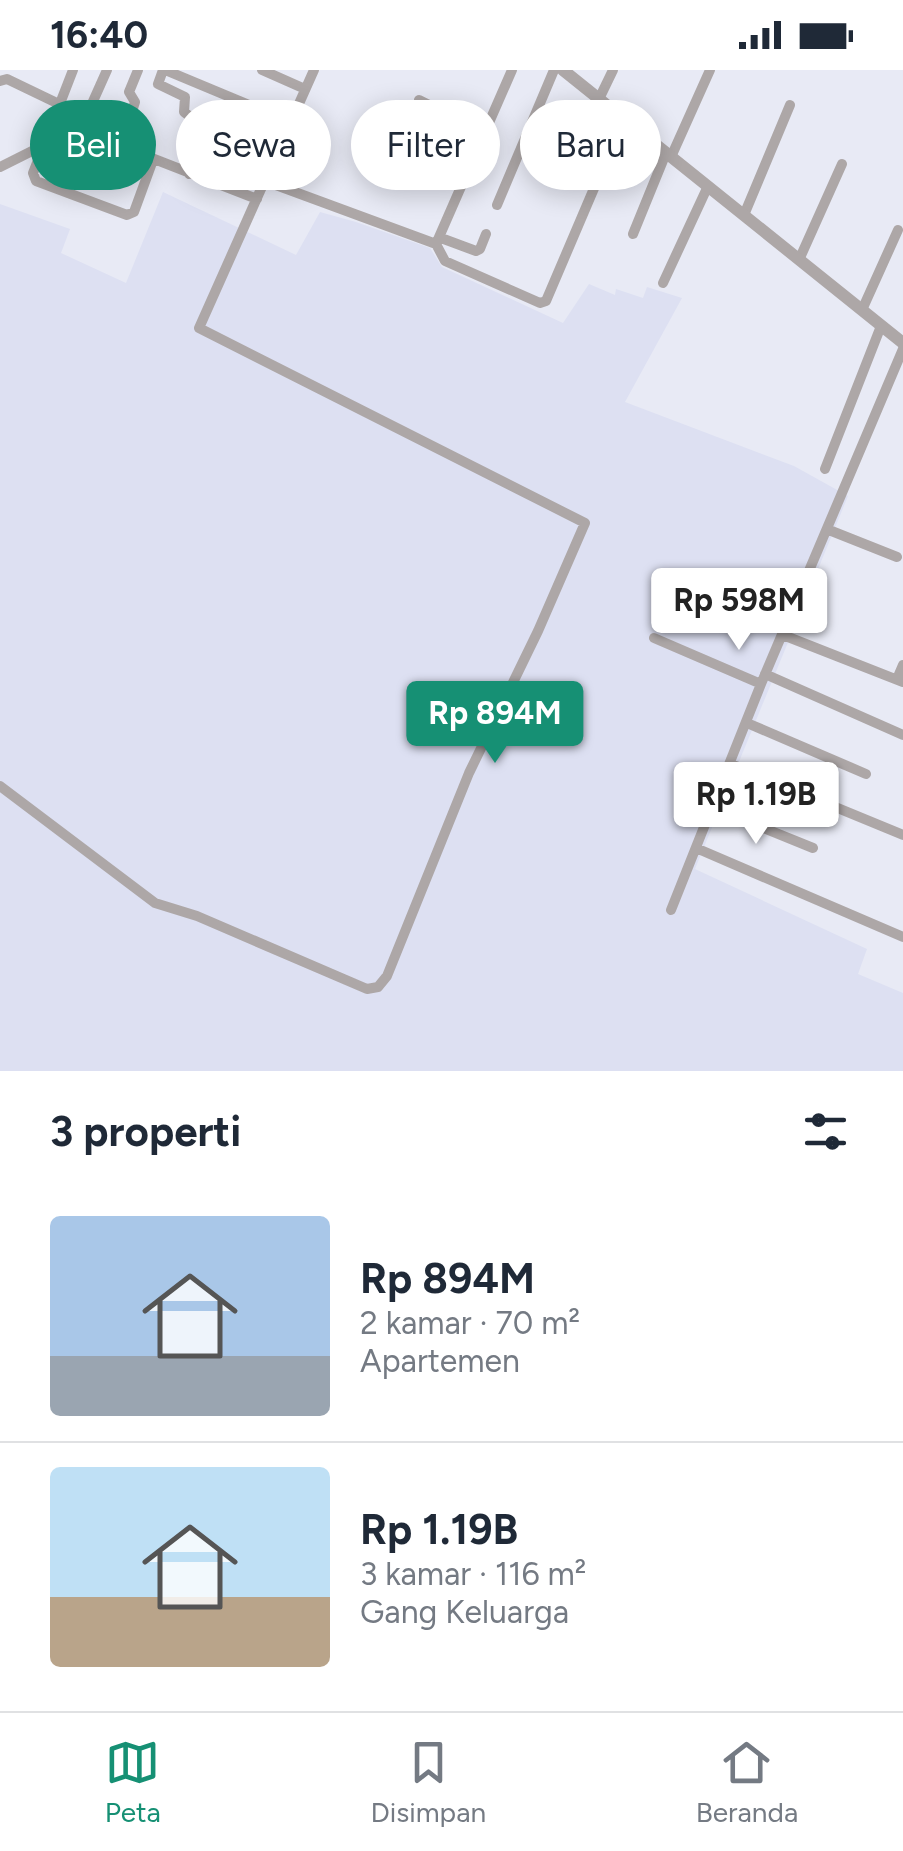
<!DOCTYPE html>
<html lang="id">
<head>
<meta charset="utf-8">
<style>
  :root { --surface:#fff; --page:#f2f2f3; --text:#1f2937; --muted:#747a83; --line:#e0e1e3; --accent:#169074 }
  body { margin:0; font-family:Figtree,sans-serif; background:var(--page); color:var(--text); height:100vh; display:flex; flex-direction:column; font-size:38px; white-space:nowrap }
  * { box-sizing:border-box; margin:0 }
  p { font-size:32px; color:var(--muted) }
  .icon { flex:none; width:55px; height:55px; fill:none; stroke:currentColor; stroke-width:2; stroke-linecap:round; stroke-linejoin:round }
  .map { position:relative; height:1001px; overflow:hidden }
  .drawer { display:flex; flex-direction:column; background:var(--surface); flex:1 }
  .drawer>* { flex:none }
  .guide { position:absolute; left:30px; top:30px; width:845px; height:90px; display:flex; gap:20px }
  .price { position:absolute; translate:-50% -85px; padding:0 22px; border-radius:10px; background:#fff; color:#222; font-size:32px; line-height:65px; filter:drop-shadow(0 2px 5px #0008) }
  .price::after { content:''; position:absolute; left:50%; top:60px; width:30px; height:22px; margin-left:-15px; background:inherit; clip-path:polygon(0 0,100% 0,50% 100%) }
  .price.current { background:var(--accent); color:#fff }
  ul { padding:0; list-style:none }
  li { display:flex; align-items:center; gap:30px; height:250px; padding:0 50px }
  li+li { border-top:2px solid var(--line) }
  li span { display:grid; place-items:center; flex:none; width:280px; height:200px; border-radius:10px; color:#555 }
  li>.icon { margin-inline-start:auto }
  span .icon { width:120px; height:120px; fill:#fffc; stroke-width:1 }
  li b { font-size:42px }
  h2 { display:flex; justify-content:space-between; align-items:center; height:120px; padding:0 50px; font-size:42px }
  .chip { padding:0 35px; border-radius:45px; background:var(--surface); box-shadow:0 5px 25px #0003; font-size:35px; line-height:90px }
  .chip.current { background:var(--accent); color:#fff }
  .status { display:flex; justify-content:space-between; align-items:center; height:70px; padding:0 50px; background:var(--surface); direction:ltr }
  .status svg { height:28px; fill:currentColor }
  .menu { display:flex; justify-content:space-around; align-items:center; height:140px; border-top:2px solid var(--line); background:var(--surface); font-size:28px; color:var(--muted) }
  .menu a { display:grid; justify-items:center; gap:5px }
  .menu .current { color:var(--accent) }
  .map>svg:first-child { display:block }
</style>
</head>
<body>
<div class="status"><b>16:40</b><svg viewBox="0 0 49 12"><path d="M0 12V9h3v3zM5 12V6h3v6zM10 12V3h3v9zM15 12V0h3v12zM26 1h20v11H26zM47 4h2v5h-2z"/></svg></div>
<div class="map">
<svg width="903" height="1001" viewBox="0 0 903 1001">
  <rect width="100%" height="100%" fill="#e8eaf5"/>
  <path fill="#dde0f2" d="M163 122 296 185 320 142 356 152 430 178 442 197 563 253 589 214 615 225 616 219 643 228 647 217 682 228 625 332 794 396 848 426 695 799 867 879 858 904 903 923V1001H0V134L70 159 61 183 126 213Z"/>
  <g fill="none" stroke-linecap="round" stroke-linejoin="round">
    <path stroke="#ada7a7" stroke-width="10" d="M73 0 33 103 36 111 127 145 134 142 153 90
      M163 0 158 14 185 27 184 42 196 51
      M165 0 290 52
      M262 0 305 19
      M0 11 7 9 86 47 99 66 108 71 257 129
      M599 29 613 0
      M419 30 486 63
      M86 47 107 0
      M128 54 135 32 129 22 138 0
      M197 82 212 53 222 49 281 73
      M671 87 710 0
      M0 97 42 76
      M189 104 197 82 265 111 436 174
      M497 135 554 0
      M744 145 790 35
      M633 164 666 83
      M441 168 476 181 480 179 486 164
      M436 174 445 191 540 233 546 231 624 48
      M436 174 512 0
      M799 190 842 94
      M663 213 708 116
      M862 240 898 160
      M825 399 881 256
      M829 460 897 487
      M783 565 903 612
      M654 568 761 614
      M765 604 903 665
      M897 609 903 595
      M747 653 866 704
      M731 694 903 765
      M0 716 155 833 197 846 367 919 378 917 387 906 469 703 538 561 585 453 199 258 314 0
      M714 738 813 778
      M696 778 903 867
      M671 840 761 614 903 279"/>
    <path stroke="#ada7a7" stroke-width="12" d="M563 0 903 273"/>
  </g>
</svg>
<b class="price" style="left:739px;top:583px">Rp 598M</b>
<b class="price current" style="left:495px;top:696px">Rp 894M</b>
<b class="price" style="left:756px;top:777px">Rp 1.19B</b>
<div class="guide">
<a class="chip current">Beli</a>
<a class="chip">Sewa</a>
<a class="chip">Filter</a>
<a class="chip">Baru</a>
</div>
</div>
<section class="drawer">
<h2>3 properti<svg class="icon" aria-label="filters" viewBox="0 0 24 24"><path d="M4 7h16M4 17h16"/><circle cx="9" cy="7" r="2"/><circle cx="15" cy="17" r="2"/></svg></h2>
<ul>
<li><span style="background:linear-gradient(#a9c7e8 70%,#9aa5b1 0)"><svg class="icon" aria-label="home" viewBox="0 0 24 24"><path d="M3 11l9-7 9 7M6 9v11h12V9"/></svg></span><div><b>Rp 894M</b><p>2 kamar · 70 m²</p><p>Apartemen</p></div></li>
<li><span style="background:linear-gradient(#bfe0f5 65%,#b9a48a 0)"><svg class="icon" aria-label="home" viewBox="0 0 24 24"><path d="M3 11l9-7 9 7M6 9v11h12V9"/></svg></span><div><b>Rp 1.19B</b><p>3 kamar · 116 m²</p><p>Gang Keluarga</p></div></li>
</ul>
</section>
<nav class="menu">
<a class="current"><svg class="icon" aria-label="map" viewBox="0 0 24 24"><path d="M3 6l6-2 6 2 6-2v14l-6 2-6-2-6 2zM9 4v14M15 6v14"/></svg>Peta</a>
<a><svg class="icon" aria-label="saved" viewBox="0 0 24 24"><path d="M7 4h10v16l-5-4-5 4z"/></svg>Disimpan</a>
<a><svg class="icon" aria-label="home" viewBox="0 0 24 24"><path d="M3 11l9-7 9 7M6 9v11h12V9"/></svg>Beranda</a>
</nav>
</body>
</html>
